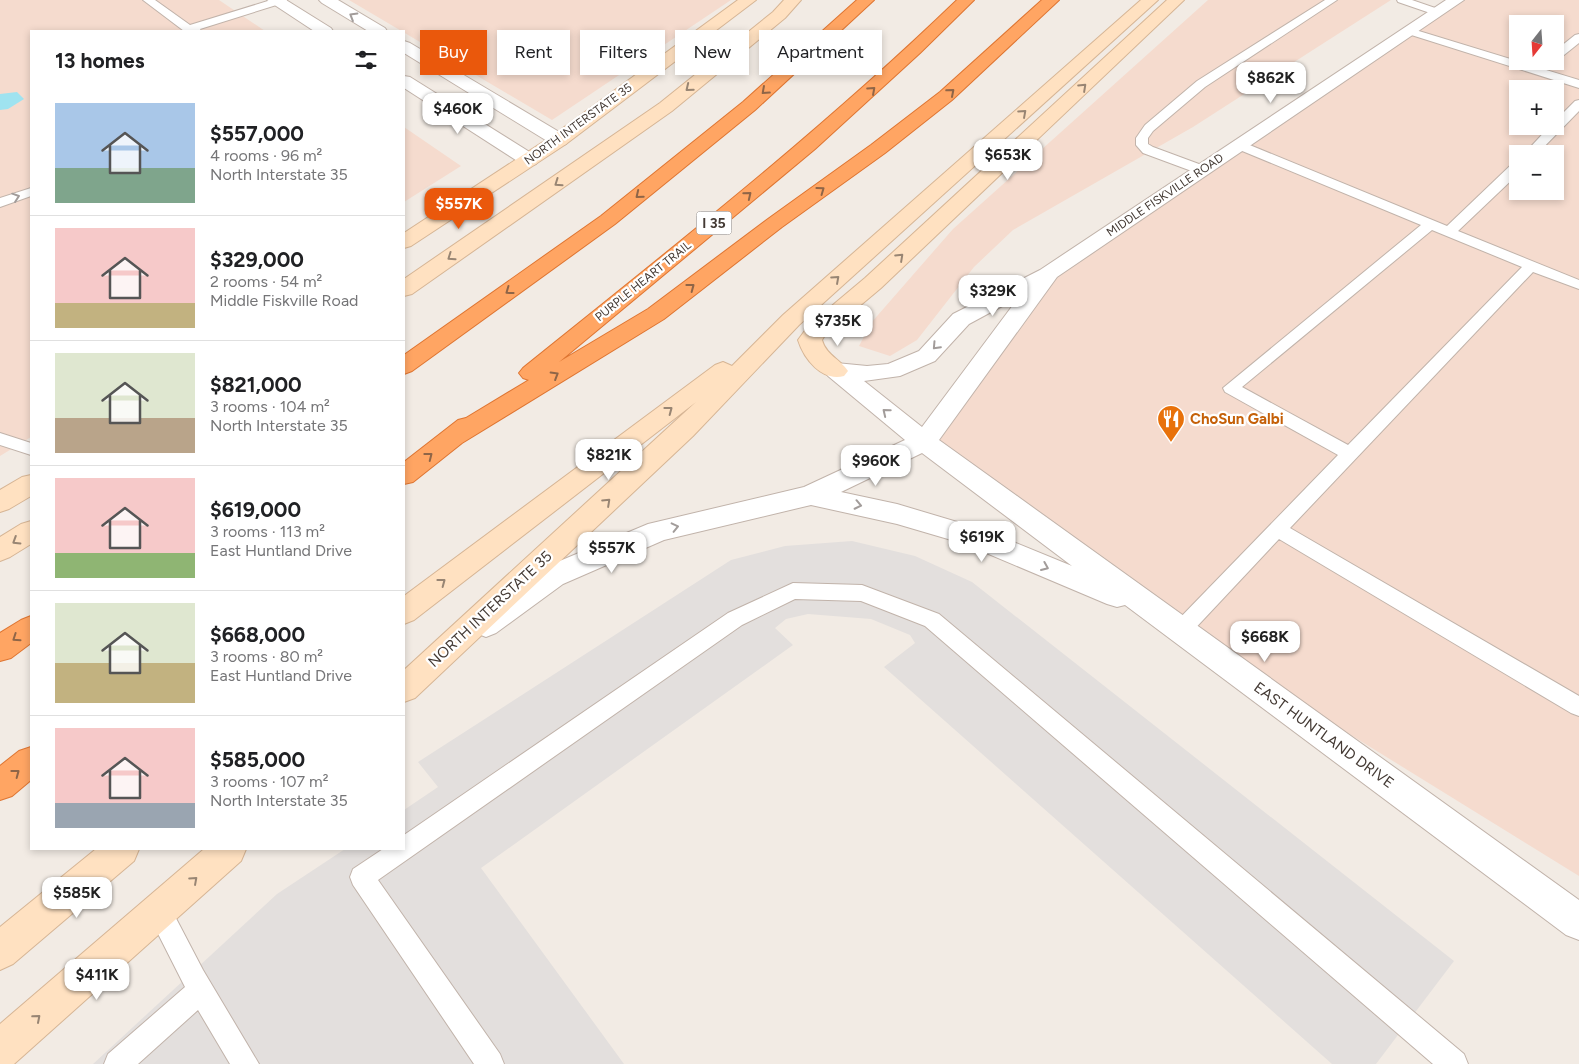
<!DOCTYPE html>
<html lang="en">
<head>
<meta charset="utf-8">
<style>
  :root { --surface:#fff; --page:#f2f2f2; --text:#202124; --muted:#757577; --line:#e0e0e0; --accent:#ea580c }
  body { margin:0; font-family:Figtree,sans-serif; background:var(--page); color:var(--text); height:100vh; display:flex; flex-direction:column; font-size:19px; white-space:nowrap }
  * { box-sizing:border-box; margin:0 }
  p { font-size:16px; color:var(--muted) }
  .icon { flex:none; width:28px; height:28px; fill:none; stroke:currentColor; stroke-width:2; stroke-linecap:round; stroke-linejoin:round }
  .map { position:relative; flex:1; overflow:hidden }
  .drawer { position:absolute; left:30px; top:30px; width:375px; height:820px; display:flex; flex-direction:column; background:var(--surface); border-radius:0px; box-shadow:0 2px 8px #0003 }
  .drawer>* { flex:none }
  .top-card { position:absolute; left:420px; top:30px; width:475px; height:45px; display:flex; gap:10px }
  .needle { width:32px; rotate:197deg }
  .fabs { position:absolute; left:1509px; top:15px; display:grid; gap:10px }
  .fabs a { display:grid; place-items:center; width:55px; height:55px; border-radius:0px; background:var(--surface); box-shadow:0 2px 8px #0003; font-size:25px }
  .price { position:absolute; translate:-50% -42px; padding:0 11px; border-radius:10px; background:#fff; color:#222; font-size:16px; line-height:32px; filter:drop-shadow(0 1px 2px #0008) }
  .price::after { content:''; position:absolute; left:50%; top:30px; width:15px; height:11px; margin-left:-8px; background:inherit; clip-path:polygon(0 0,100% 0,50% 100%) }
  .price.selected { background:var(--accent); color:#fff }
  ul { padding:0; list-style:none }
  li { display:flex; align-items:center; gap:15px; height:125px; padding:0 25px }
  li+li { border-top:1px solid var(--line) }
  li span { display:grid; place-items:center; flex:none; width:140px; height:100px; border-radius:0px; color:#555 }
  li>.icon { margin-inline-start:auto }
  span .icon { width:60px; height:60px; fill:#fffc; stroke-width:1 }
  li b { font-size:21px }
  h2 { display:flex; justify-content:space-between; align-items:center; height:60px; padding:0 25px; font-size:21px }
  .chip { padding:0 18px; border-radius:0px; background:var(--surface); box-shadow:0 2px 8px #0003; font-size:18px; line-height:45px }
  .chip.selected { background:var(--accent); color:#fff }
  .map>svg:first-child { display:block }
</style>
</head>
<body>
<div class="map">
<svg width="1579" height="1064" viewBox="0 0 1579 1064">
  <rect width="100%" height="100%" fill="#f2ebe4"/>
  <path fill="#f5dbce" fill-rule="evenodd" d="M0 0H219L265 31H31V437L0 456Z
    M349 0H731L552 120Z
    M1208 0H1391L1193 127 1013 230 974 267 917 340 890 356 859 346 871 323 953 229Z
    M1456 0H1579V876L1181 630 924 442 1049 272ZM1518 24H1555V61H1518ZM1518 89H1555V126H1518ZM1518 154H1555V191H1518Z
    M404 127 461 166 404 202Z"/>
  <path fill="#e3dfdd" d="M852 541 915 556 972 582 1454 961 1376 1064H1332L884 667 915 643 910 635 871 619 808 614 786 619 775 628 793 645 481 868 624 1064H93L277 894 345 849H404V810L438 787 418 762 731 560 785 546Z"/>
  <path fill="#9fe3f0" d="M17 92 24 99 8 109 0 110V94Z"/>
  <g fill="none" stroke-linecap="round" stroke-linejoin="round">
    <defs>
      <path id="service" d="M143 0H155L190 25 271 0H287L286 2 200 29 201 31H184Z
        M1325 0H1337L1205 87 1153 131 1148 138V144L1153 147 1207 167 1209 170 1207 173H1197L1143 153 1136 145V138L1145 125 1197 81Z
        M1397 0H1412L1441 10 1442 12 1441 14H1433L1398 2Z
        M1409 28 1579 80V88L1405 33 1404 31 1405 29Z
        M1579 34V43L1559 59 1555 60V51L1575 35Z
        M1579 100V111L1537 154H1524L1550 126H1555V121L1575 101Z
        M1240 141 1447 226 1513 163 1518 162V174L1458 231 1579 280V289L1533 272 1290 528 1579 696V716L1571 713 1279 539 1188 636 1181 638 1174 636 1171 630 1174 624 1338 455 1225 392 1223 388 1421 225 1235 148 1234 145ZM1432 230 1522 267 1348 445 1242 387Z
        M31 188V196L0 207V198Z
        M0 433 31 443V455L0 445Z
        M793 583 862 585 939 614 1464 1054 1468 1064H1433L925 626 861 601 795 599 742 625 378 880 500 1054 504 1064H474L353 885 350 877 353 869 383 849H404V835L728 613Z
        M159 900 168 903 203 970 259 1064H230L198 1010 138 1064H104L108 1054 185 987 147 912 150 903Z"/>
      <path id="tertiary" d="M267 0H286L331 28 333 31H314Z
        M319 0H338L385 28 387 31H368L322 3Z
        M1446 0H1464L1057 277 939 440 1579 900V940L1566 935 1125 605 1117 607 1107 604 965 544 897 524 811 505 664 540 563 584 496 633 486 637 476 633 471 625 476 617 543 568 648 524 804 487 905 440 828 376 824 371 828 366 836 363 867 366 888 364 919 351 953 314 1040 270ZM1019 297 922 427 864 381 900 376 935 361 969 324ZM922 453 1072 566 984 530 897 504 841 492Z
        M404 41 410 43 566 136 568 140 566 144 559 146 552 144 404 53Z
        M404 76 410 77 536 156 539 160 536 164 529 166 522 164 404 88Z"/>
      <path id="secondary" d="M738 0H756L566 144 411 246 404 248V233L552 136Z
        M784 0H801L785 18 672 111 412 294 404 296V279L660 103 773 12Z
        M1141 0H1158L799 325 693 436 415 698 404 702V670L696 402 414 620 404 624V596L715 365 723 362 732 366 783 315Z
        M1167 0H1184L881 288 825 335 822 340C826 355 840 359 848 371L844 376C822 382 804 359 798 340L809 325 865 278Z
        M31 475V496L9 509 0 512V490L22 477Z
        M31 521V544L10 557 0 561V537L21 524Z
        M96 849H139L134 861 13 964 0 970V927Z
        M204 849H246L241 861 14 1064H0V1024Z"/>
      <path id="motorway" d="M857 0H874L755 110 615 224 412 371 404 374V355L601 216 743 102Z
        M957 0H974L920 53 815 149 559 362 648 309 768 219 871 145 940 92 1042 0H1059L952 100 885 153 782 227 664 319 462 443 413 482 404 484V462L458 420 466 418 529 380 523 378 519 373 523 368C671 249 820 132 957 0Z
        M31 616V643L11 658 0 661V633L21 620Z
        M31 747V780L12 796 0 800V766L19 751Z"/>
    </defs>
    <use href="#service" stroke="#c1b3aa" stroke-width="2"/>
    <use href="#tertiary" stroke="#c1b3aa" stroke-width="2"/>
    <use href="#secondary" stroke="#d6b595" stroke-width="2"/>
    <use href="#motorway" stroke="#de7532" stroke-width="2"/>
    <use href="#service" fill="#fff" fill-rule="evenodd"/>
    <use href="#tertiary" fill="#fff" fill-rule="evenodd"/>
    <use href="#secondary" fill="#ffe1c1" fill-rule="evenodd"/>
    <use href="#motorway" fill="#ffa563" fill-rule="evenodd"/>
  </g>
  <defs><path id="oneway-chevron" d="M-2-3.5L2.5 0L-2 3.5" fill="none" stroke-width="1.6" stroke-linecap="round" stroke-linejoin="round" transform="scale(1.25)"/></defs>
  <g stroke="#a29c9a">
    <use href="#oneway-chevron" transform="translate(353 16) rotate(-149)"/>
    <use href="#oneway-chevron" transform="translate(16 197) rotate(-19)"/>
    <use href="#oneway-chevron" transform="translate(936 346) rotate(133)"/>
    <use href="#oneway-chevron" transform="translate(886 412) rotate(-141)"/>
    <use href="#oneway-chevron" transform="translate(858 505) rotate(12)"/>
    <use href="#oneway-chevron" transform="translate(675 527) rotate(-13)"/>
    <use href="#oneway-chevron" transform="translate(1045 567) rotate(23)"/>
  </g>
  <g stroke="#988573">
    <use href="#oneway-chevron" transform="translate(1083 87) rotate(-43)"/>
    <use href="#oneway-chevron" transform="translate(689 88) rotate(141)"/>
    <use href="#oneway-chevron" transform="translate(1023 113) rotate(-42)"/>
    <use href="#oneway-chevron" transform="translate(558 183) rotate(145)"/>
    <use href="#oneway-chevron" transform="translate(451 257) rotate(145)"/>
    <use href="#oneway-chevron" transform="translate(900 257) rotate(-43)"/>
    <use href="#oneway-chevron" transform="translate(836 279) rotate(-42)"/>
    <use href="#oneway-chevron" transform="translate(669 410) rotate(-37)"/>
    <use href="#oneway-chevron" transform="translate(607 502) rotate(-43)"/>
    <use href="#oneway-chevron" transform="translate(16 541) rotate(148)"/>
    <use href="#oneway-chevron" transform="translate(442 582) rotate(-37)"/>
    <use href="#oneway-chevron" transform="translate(194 880) rotate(-42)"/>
    <use href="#oneway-chevron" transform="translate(37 1018) rotate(-41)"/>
  </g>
  <g stroke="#8f6547">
    <use href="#oneway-chevron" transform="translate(872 90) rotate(-42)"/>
    <use href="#oneway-chevron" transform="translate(765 91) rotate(138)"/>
    <use href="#oneway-chevron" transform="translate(951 92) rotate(-41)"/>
    <use href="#oneway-chevron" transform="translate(821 190) rotate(-36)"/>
    <use href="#oneway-chevron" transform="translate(639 195) rotate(141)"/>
    <use href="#oneway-chevron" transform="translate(748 195) rotate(-39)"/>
    <use href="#oneway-chevron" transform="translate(691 287) rotate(-37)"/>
    <use href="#oneway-chevron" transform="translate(509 291) rotate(144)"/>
    <use href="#oneway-chevron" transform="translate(555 375) rotate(-31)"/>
    <use href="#oneway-chevron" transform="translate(429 456) rotate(-38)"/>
    <use href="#oneway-chevron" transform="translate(16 638) rotate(146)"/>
    <use href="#oneway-chevron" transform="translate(16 773) rotate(-37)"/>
  </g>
  <defs>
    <symbol id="restaurant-pin" viewBox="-11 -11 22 30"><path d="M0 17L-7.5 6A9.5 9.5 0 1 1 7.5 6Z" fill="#e8710a" stroke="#fff"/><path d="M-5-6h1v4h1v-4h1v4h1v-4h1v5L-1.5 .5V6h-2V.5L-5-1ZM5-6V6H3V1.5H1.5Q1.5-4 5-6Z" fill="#fff"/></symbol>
  </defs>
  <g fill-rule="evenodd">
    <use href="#restaurant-pin" x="1155" y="403" width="32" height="43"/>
  </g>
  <g text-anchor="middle" stroke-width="4.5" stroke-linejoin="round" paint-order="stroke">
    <g font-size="12" fill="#443a34" stroke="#fff">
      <text transform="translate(578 124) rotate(-36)" y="4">NORTH INTERSTATE 35</text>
      <text transform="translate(1165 195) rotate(-34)" y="4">MIDDLE FISKVILLE ROAD</text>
      <text transform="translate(643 281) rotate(-39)" y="4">PURPLE HEART TRAIL</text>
    </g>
    <rect fill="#fff" stroke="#7c7571" stroke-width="1" x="696.5" y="211.5" width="35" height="23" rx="4"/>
    <g font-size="14" font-weight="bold" fill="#443a34">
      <text x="714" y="228">I 35</text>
    </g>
    <g font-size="15" font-weight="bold" fill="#c56008" stroke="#fff" text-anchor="start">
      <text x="1190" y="424">ChoSun Galbi</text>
    </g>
    <g font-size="15" fill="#443a34" stroke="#fff">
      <text transform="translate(490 609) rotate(-43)" y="5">NORTH INTERSTATE 35</text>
      <text transform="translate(1324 735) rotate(36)" y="5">EAST HUNTLAND DRIVE</text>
    </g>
  </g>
</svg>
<div class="fabs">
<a><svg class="needle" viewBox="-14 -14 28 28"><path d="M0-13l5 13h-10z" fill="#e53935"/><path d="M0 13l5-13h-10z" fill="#757577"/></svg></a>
<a>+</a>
<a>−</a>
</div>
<b class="price" style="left:1271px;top:104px">$862K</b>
<b class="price" style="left:458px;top:135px">$460K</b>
<b class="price" style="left:1008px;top:181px">$653K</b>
<b class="price selected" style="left:459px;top:230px">$557K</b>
<b class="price" style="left:993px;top:317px">$329K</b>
<b class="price" style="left:838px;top:347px">$735K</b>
<b class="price" style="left:609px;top:481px">$821K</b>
<b class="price" style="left:876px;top:487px">$960K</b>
<b class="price" style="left:982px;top:563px">$619K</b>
<b class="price" style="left:612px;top:574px">$557K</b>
<b class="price" style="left:1265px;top:663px">$668K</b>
<b class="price" style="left:77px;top:919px">$585K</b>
<b class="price" style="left:97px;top:1001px">$411K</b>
<div class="top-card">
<a class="chip selected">Buy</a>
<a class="chip">Rent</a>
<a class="chip">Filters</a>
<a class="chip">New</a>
<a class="chip">Apartment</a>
</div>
<section class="drawer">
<h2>13 homes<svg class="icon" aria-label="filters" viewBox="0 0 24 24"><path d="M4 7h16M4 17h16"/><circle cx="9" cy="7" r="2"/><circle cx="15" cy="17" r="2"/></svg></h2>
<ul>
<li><span style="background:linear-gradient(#a9c7e8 65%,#7fa58c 0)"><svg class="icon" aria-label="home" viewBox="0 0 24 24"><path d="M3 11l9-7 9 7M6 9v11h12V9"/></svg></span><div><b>$557,000</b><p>4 rooms · 96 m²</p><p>North Interstate 35</p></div></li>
<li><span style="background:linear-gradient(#f6c9c9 75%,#c2b280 0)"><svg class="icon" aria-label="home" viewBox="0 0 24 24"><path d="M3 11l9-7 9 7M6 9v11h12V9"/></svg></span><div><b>$329,000</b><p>2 rooms · 54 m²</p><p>Middle Fiskville Road</p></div></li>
<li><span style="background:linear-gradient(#dfe7d0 65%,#b9a48a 0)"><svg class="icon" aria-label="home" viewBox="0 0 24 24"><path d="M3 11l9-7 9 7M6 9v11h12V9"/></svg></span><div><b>$821,000</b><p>3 rooms · 104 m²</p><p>North Interstate 35</p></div></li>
<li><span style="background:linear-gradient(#f6c9c9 75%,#8fb573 0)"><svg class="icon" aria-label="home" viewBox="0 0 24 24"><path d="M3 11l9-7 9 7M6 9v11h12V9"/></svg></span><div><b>$619,000</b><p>3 rooms · 113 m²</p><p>East Huntland Drive</p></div></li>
<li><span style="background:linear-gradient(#dfe7d0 60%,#c2b280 0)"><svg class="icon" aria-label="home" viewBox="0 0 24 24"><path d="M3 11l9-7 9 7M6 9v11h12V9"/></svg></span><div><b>$668,000</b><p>3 rooms · 80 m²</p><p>East Huntland Drive</p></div></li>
<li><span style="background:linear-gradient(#f6c9c9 75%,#9aa5b1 0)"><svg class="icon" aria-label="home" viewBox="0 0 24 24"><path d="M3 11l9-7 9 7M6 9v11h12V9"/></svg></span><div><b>$585,000</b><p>3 rooms · 107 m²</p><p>North Interstate 35</p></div></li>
</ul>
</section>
</div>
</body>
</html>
